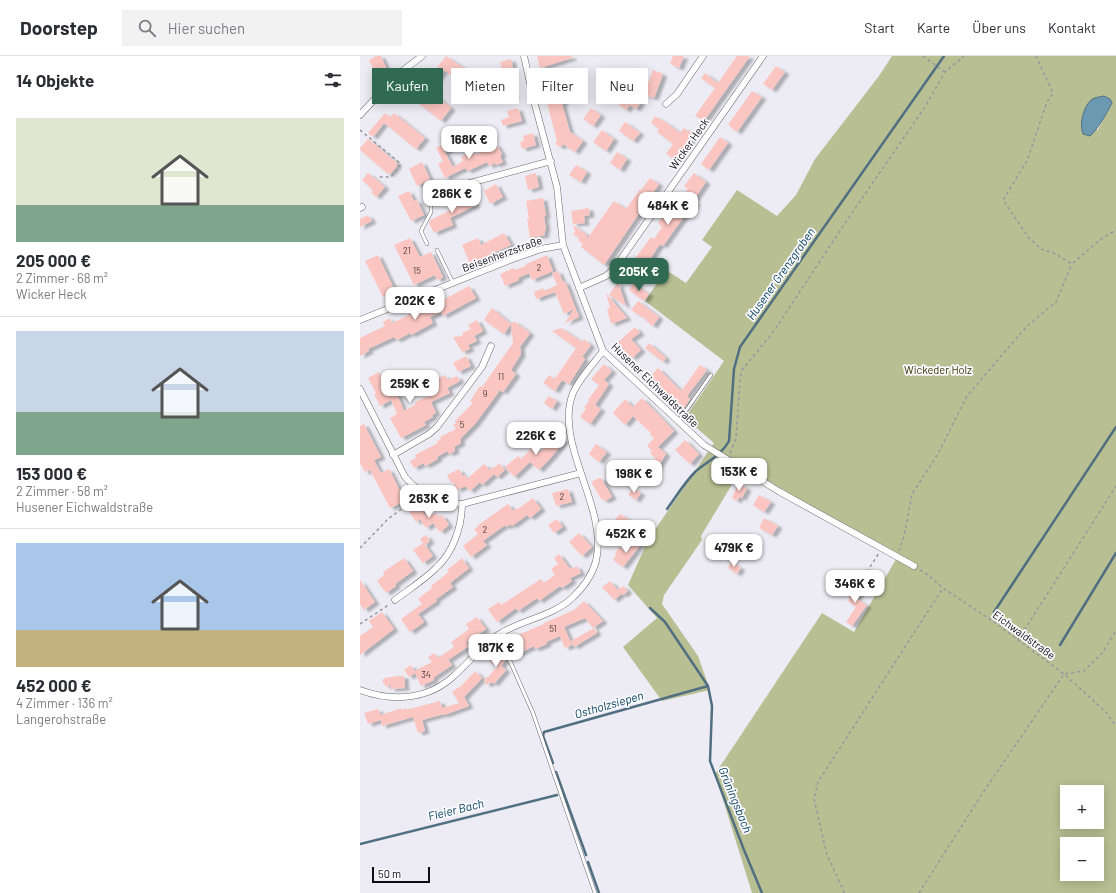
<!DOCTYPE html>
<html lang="de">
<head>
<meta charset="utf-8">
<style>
  :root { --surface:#fff; --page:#f2f2f3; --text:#2b2b33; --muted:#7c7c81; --line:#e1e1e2; --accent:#316a53 }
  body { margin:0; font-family:Barlow,sans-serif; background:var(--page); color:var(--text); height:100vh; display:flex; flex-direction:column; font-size:15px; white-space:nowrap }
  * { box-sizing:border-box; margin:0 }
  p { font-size:13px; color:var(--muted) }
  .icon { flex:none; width:22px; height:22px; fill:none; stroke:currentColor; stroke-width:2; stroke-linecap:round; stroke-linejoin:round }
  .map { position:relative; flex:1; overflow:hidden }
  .drawer { display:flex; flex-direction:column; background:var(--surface); width:360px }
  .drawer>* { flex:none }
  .top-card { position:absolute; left:12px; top:12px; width:380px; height:36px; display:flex; gap:8px }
  .controls { position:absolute; left:700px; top:729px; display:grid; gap:8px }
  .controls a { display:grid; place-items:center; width:44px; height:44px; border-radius:0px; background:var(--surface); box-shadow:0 2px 10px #0003; font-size:20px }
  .scale { position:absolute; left:12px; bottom:10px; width:58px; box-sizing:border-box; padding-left:4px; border:2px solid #0d0d10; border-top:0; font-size:11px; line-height:14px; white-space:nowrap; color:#0d0d10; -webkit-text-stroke:3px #fbfaff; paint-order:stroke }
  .price { position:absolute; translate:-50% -34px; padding:0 9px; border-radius:8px; background:#fff; color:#222; font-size:13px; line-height:26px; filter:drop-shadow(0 1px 2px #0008) }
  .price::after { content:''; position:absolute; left:50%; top:24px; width:12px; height:9px; margin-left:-6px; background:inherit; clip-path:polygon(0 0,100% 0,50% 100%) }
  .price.selected { background:var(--accent); color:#fff }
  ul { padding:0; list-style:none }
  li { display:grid; align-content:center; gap:8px; height:212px; padding:0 16px }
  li+li { border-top:1px solid var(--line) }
  li span { display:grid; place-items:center; height:124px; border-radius:0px; color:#555 }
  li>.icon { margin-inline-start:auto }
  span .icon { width:72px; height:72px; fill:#fffc; stroke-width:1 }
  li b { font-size:17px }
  h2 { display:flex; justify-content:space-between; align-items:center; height:48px; padding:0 16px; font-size:17px }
  .pill { padding:0 14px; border-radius:0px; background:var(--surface); box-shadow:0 2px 10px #0003; font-size:14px; line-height:36px }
  .pill.selected { background:var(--accent); color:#fff }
  header { display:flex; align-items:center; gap:24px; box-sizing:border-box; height:56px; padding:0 20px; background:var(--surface); border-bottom:1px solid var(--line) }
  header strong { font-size:19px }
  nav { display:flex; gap:22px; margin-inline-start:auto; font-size:14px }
  .search { width:280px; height:36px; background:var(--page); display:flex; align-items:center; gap:10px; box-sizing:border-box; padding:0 14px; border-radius:0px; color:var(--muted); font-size:15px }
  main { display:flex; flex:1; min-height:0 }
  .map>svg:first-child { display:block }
</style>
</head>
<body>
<header>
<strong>Doorstep</strong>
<div class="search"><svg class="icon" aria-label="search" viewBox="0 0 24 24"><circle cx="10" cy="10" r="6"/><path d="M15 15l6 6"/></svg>Hier suchen</div>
<nav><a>Start</a><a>Karte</a><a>Über uns</a><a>Kontakt</a></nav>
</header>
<main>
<section class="drawer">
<h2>14 Objekte<svg class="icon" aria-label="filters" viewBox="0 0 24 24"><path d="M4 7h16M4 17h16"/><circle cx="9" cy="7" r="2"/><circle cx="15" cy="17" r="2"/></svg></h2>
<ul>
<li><span style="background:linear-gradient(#dfe7d0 70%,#7fa58c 0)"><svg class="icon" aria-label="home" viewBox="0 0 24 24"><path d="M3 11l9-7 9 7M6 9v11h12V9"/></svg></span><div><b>205 000 €</b><p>2 Zimmer · 68 m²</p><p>Wicker Heck</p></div></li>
<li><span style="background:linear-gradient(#c9d6e8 65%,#7fa58c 0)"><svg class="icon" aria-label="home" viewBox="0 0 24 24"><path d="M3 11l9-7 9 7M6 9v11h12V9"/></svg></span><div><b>153 000 €</b><p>2 Zimmer · 58 m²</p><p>Husener Eichwaldstraße</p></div></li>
<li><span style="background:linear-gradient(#a9c7e8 70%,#c2b280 0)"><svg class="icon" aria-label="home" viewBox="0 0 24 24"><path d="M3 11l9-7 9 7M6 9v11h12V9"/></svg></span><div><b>452 000 €</b><p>4 Zimmer · 136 m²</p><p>Langerohstraße</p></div></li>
</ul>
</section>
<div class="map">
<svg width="756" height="837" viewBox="0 0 756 837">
  <defs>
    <filter id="shadow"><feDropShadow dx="4.5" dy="2.5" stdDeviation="1" flood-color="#0004"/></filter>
  </defs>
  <rect width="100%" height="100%" fill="#edecf4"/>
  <path fill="#b8bf93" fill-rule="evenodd" d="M532 0H756V837H392L355 718 462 557 494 576 539 498 439 443 383 410 341 480 342 484 304 539 302 548 338 600 350 634 302 645 263 591 297 562 268 529 288 484 354 387 325 362 364 305 285 245 306 214 326 227 352 191 342 184 377 134 417 160 436 139 455 103 519 20ZM744 40 750 43 752 47 737 75V41ZM707 736H737V766H707ZM707 788H737V818H707Z"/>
  <path fill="#6c99b2" stroke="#506f81" d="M744 40 750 43 752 47C747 57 738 73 730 80L723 78C719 68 723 52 731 44 735 41 739 41 744 40Z"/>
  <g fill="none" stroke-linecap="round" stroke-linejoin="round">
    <path stroke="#506f81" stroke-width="2.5" d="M307 453C316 441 324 427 335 416 346 406 362 399 369 385L374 313 380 291 584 0
      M290 552 305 566 348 630 352 650 350 705 384 794 402 837
      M634 556 756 371
      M700 589 756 497
      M193 707 183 680 184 676 348 630
      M196 716 226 799
      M0 788 197 739
      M228 806 239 837"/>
  </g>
  <path fill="#fbc6c1" filter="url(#shadow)" d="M16 0H21L27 14 16 19 9 4Z
    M86 0 104 12 96 23 84 14 76 25 70 21Z
    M177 0H212V2L180 12Z
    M313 0H324L319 12 310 8Z
    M377 0H390L344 65 335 60 355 32 341 22 345 17 358 27Z
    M151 3 154 16 143 18 140 6Z
    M416 10 425 16 412 34 403 28Z
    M293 14 303 18 294 42 284 39Z
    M58 25 91 52 81 65 47 38Z
    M141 28 155 37 150 44 137 35Z
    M201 34 204 47 202 48 210 76 223 85 215 96 203 88 201 91 195 88 197 85 185 39Z
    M392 35 402 41 377 76 368 69Z
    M267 36 281 46 276 53 270 49 266 54 259 49Z
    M158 52 162 65 143 70 141 64 149 61 147 55Z
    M231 52 241 59 233 70 223 63Z
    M25 57 30 61 34 57 65 82 56 93 24 67 13 81 8 77Z
    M295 60 308 68 320 77 324 72 334 79 317 105 306 98 313 88 297 76 299 73 291 67Z
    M265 66 280 77 273 85 259 75Z
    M242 74 254 83 246 95 233 86Z
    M173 77 176 89 162 93 160 86 164 85 163 80Z
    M360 81 368 87 349 114 341 108Z
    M8 83 37 107V110L30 118H28L0 94V92Z
    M86 87 89 93 85 96 93 111 103 105 101 101 113 95 115 99 136 88 142 98 140 100 143 106 136 109 135 107 129 110 127 106 108 115 105 112 85 122 78 108 83 105 76 92Z
    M257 96 267 103 260 114 250 107Z
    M62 106 70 123 57 130 49 113Z
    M216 109 227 116 221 126 209 119Z
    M8 117 25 131 16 141 11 136 13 134 2 124Z
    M176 117 179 131 168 134 165 120Z
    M334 117 346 126 333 145 336 147 326 160 325 159 303 190 300 188 290 203 302 212 298 217 286 209 279 219 268 212 291 181 294 183 302 171 298 167 305 157 308 159 328 133 324 130Z
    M290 122 299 128 244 209 221 191 223 188 218 184 219 182 213 178 215 176 213 169 227 179V183L254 145 266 153 280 133 281 134Z
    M136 128 143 141 130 148 124 135Z
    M49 135 54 145 57 144 64 159 51 165 38 140Z
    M110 138 116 149 90 162 93 169 74 177 69 167 70 164 95 152 92 146Z
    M183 142 186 160H184L186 174 184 175 185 179 170 182 167 163H169L166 145Z
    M229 152 230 159 224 160 225 167 213 168 211 155Z
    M8 159 12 165 0 171V163Z
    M144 177 151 189 110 208 102 189 118 182 121 189Z
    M50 182 60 201 71 196 83 221 77 224 75 219 54 229 34 189Z
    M18 199 35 235 23 241 5 205Z
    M187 199 193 215 172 224 169 217 158 222 159 224 145 230 140 218 154 212 155 214 166 210V208Z
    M198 215 203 226 205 225 219 261 205 267 214 253 204 258 195 236 176 243 174 236 183 232 184 235 197 229 192 217Z
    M258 226 266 250 249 239Z
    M273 227 289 238 284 245 269 234Z
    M109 230 116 242 83 260 81 256 70 261 73 267 51 279 50 277 37 284 34 281 8 293 9 295 0 300V282L25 270 23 266 30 262 32 267 53 257V258L83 243V244Z
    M246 237 267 262 251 268 247 253 250 252Z
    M278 245 299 261 293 270 286 265 287 264 271 254Z
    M132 252 151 268 144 278 124 264Z
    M117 264 123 275 114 280 117 285 108 289 110 293 102 296 93 281 103 280 102 277 111 273 108 269Z
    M154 265 170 277 160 291 161 298 151 314 156 318 143 336 140 334 115 368 100 383 101 387 94 391 95 395 89 398 87 395 77 401 78 403 65 410 64 407 54 412 50 405 56 402 55 399 78 387 77 385 81 383 80 381 96 373 93 369 96 367 95 365 113 347 110 345 120 330 122 331 153 287 151 269Z
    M275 271 280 277 271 283 281 294 272 302 257 287Z
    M201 272 222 286 224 283 231 289 222 301 225 303 209 328 202 324 195 335 183 327 189 319 195 323 216 292 192 275Z
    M289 287 306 302 303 306 285 292Z
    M106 300 111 310 98 316 93 307Z
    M244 308 252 315 244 324 249 328 235 349 241 353 230 368 220 361 226 353 224 352 229 345 228 344 239 329 231 323Z
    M340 309 347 314 327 340 330 343 322 355 296 330 295 331 287 324 298 312 321 335Z
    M19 316 27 332 33 328 44 355 56 348 55 346 77 337 71 326 85 319 88 324 97 320 100 325 87 332 90 337 71 346 76 357 72 359 73 361 64 366 66 369 41 382 30 362 37 358 31 344 20 350 14 338 16 337 8 322Z
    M189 340 197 345 192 353 184 347Z
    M282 342 314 375 298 391 306 398 291 421 286 417 296 403 290 397 292 395 287 390 294 382 290 379 291 377 273 360 265 369 253 357 265 343 273 351Z
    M4 368 21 401 14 404 17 410 21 417 29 413 45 445 30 452 10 414 5 416 0 407V370Z
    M195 377 205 384 193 399 179 414 170 406 154 421 145 411 158 400 161 403 174 390 181 396Z
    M325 384 339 398 330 408 315 394Z
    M236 388 247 396 239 406 229 398Z
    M139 407 145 414 137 421 134 418 122 429 120 426 110 435 105 430 97 434 93 426 91 427 87 419 99 413 103 420 105 419 107 423 124 408 130 414 133 411 134 412Z
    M239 422H241L251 439 252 441 245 445 244 443 242 444 231 426Z
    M378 428 387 432 382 442 379 441 377 445 372 442Z
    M273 432 281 437 276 444 268 439Z
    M208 433 212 446 196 450 192 437Z
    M399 439 411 446 404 456 393 449Z
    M173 442 181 453 170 462 167 459 152 470 151 468 146 471 145 469 123 485 127 489 111 501 103 490 118 478 114 473 118 471 117 470 148 448 153 455 157 452 158 453Z
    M58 449 65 459 71 455 73 459 76 457 79 461 82 459 89 469 80 476 73 467 66 472 60 463 56 466 49 456Z
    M260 458 273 466 262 482 253 475 258 468 254 465Z
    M404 462 418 470 412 479 399 472Z
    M197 463 203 471 194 477 188 469Z
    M219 477 232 491 222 500 209 486Z
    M66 479 70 485 65 489 73 500 63 507 53 494 63 487 60 483Z
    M275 485 281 488 263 511 253 504 256 499 255 498 259 491 267 496Z
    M199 498 210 513 217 510 221 517 210 522 212 525 202 532 200 530 179 545 177 542 158 555 156 552 137 566 128 553 139 546 141 549 181 523 184 527 195 519 191 513 198 508 194 502Z
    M44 502 53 515 35 528 36 530 26 537 17 525 24 519 23 516Z
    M102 502 109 512 90 527 93 531 75 544 77 545 58 558 64 566 50 576 41 563 62 548 58 543 72 532 71 530 89 516 87 514Z
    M371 506 381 512 377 518 368 512Z
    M0 524 15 546 4 554 0 548Z
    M250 525 258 534 263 530 268 535 263 539 259 536 261 538 254 544 242 531Z
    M492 528 502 535 496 542 507 549 492 570 486 566 496 551 488 545 490 542 485 538Z
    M224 545 243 565 233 572 225 562 204 571 212 589 205 592 200 580 186 586 187 588 175 593 174 590 158 598 151 582 184 568V567L214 554Z
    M22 556 34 573 0 599V580L13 571 9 565Z
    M117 561 126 573 106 587 109 590 88 604 92 609 73 622 74 624 61 630 55 617 49 621 44 614 51 609 54 615 72 606 68 601 74 597 78 602 94 591 91 586 109 573 106 568Z
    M234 572 237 577 214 591 211 585Z
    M132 596 138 601 141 599 146 603 141 610 146 614 134 628 132 626 126 629 124 623 128 621 137 611 126 602Z
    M115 615 122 622 104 641 109 650 84 659 82 652 99 647 92 636 102 629Z
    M38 620H44L45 632 31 633 30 628 26 631 22 624 25 622Z
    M80 645 84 658 62 664 65 675 58 677 53 661 22 670 21 664 8 668 4 657 18 653 20 659 42 652V654L46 652V654Z"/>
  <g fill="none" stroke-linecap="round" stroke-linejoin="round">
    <defs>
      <path id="lane" d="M67 188 61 175 71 156V141
        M77 194 93 227
        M318 366 351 319
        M138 578 173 657 235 837"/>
      <path id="street" d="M164 0 174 45 197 131 203 189 243 295 344 389 420 436 554 510
        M306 48 317 38 343 0
        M0 59 37 19 62 0
        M71 141 84 134 191 105
        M0 152 2 151
        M219 232 246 220 254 213 403 0
        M0 264 150 204 181 193 203 189
        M0 333 45 421C63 441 76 445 102 448L221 417
        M33 399 69 378 77 371 122 311 131 290
        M35 544C48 534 64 524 76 512 93 497 102 470 102 448
        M0 634C22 642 46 644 68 636 98 625 112 596 138 579 160 564 191 561 211 543 222 533 232 520 236 505 249 452 193 387 213 337 219 323 234 307 243 295"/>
    </defs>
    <use href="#lane" stroke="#67666d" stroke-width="4"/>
    <use href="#street" stroke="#67666d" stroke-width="7"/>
    <path stroke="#97979d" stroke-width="1.5" stroke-dasharray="3 3" stroke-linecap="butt" d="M563 0 585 16
      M676 0 693 37 687 46 667 105 643 144 669 182 681 193 696 198 712 208 741 183 756 174
      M0 74 41 108 31 121H18L17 122
      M370 397 376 382 380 323 382 314 414 275 485 167 565 51 585 16 604 0
      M0 492 28 463 58 441
      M539 495 544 480 552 438 578 398 607 340 666 271 696 246 712 208
      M560 514 568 519 583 532 634 566 704 618 746 656 756 670
      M497 531 519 497
      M0 568 30 548
      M658 584 756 430
      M484 837 483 833 467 799 460 769 454 743 458 726 583 532
      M559 837 622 738 704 618 724 615 743 596 756 574"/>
    <use href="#lane" stroke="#fff" stroke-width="3"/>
    <use href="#street" stroke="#fff" stroke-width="6"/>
  </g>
  <g text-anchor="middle" stroke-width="3.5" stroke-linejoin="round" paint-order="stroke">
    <g font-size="9" fill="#483b3c">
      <text x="47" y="198">21</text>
      <text x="179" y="215">2</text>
      <text x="57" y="218">15</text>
      <text x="141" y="324">11</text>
      <text x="125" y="341">9</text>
      <text x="102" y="372">5</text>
      <text x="202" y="444">2</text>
      <text x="125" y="477">2</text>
      <text x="193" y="576">51</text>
      <text x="66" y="622">34</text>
    </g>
    <g font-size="11" fill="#0d0d10" stroke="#fbfaff">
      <text transform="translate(329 88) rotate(-55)" y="4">Wicker Heck</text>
      <text transform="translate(142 198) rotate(-20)" y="4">Beisenherzstraße</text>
      <text transform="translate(295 329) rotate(44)" y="4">Husener Eichwaldstraße</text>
      <text transform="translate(664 579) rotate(36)" y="4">Eichwaldstraße</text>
    </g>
    <g font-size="11" fill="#353a03" stroke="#fbfaff">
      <text x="578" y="318">Wickeder Holz</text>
    </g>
    <g font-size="12" font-style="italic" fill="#003d58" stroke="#fbfaff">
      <text transform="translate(421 218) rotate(-55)" y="4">Husener Grenzgraben</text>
      <text transform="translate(249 649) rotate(-16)" y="4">Ostholzsiepen</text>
      <text transform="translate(375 744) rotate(68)" y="4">Grüningsbach</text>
      <text transform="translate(96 754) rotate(-14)" y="4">Fleier Bach</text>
    </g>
  </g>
</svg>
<div class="controls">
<a>+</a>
<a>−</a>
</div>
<div class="scale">50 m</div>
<b class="price" style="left:109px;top:104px">168K €</b>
<b class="price" style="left:92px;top:158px">286K €</b>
<b class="price" style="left:308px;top:170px">484K €</b>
<b class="price selected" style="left:279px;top:236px">205K €</b>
<b class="price" style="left:55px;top:265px">202K €</b>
<b class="price" style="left:50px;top:348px">259K €</b>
<b class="price" style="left:176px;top:400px">226K €</b>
<b class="price" style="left:379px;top:436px">153K €</b>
<b class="price" style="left:274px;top:438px">198K €</b>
<b class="price" style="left:69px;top:463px">263K €</b>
<b class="price" style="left:266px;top:498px">452K €</b>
<b class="price" style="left:374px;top:512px">479K €</b>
<b class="price" style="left:495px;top:548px">346K €</b>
<b class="price" style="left:136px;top:612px">187K €</b>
<div class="top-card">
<a class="pill selected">Kaufen</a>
<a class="pill">Mieten</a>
<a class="pill">Filter</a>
<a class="pill">Neu</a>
</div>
</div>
</main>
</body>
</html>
